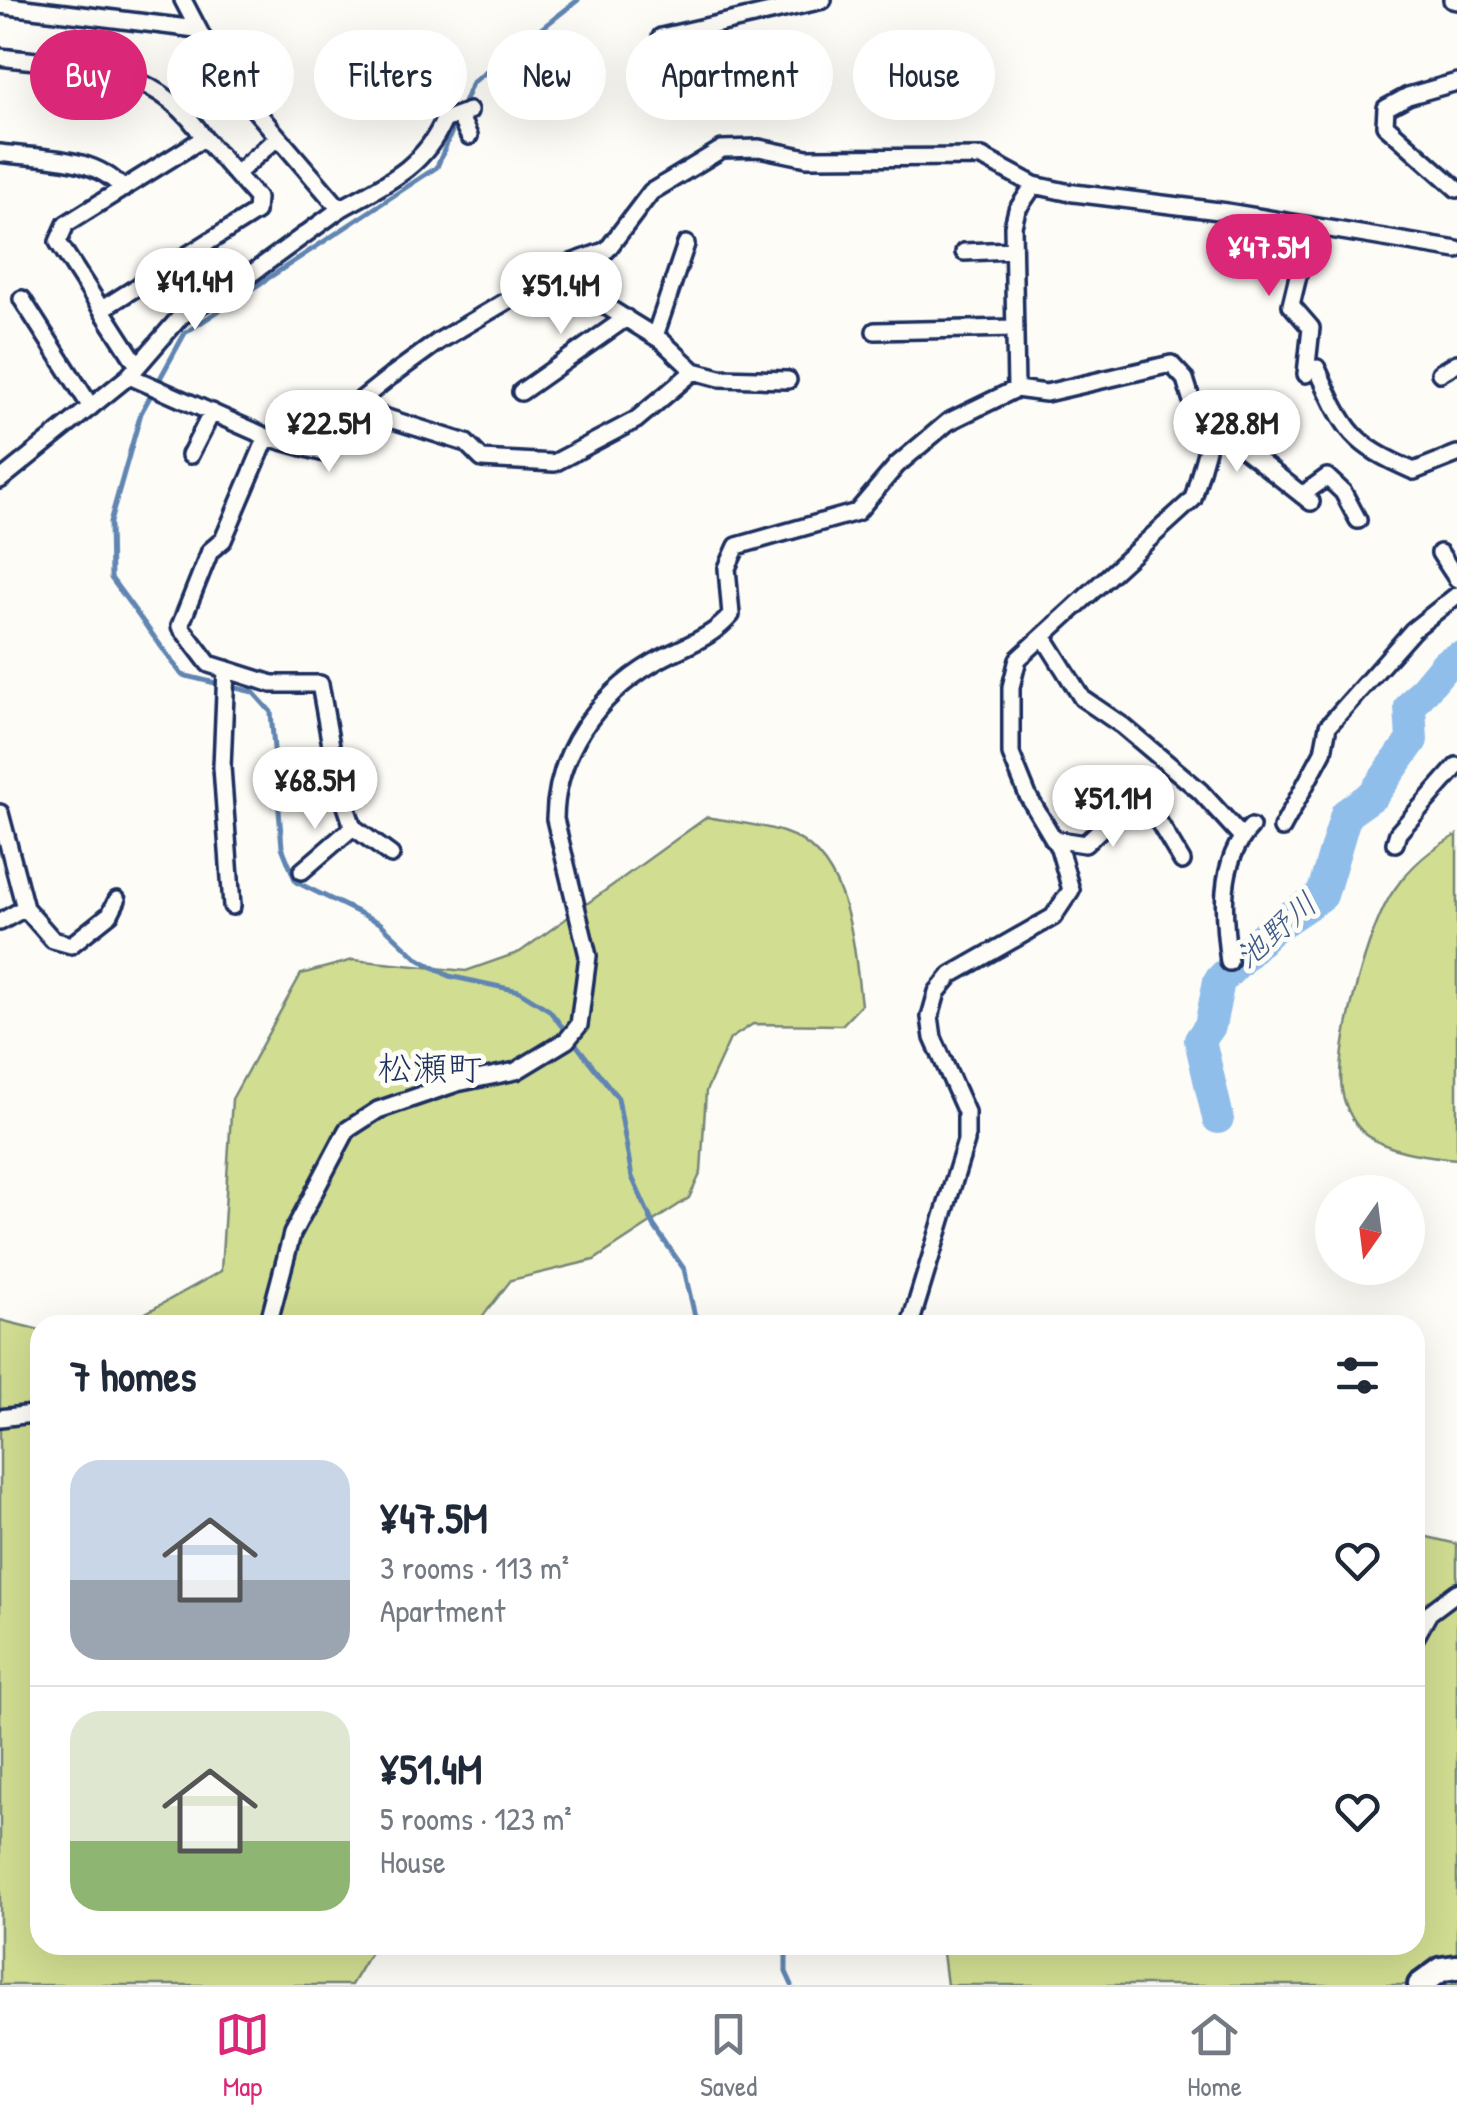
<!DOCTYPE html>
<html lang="en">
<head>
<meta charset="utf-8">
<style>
  :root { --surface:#fff; --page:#f2f2f3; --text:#1f2937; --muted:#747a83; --line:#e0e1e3; --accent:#db2777 }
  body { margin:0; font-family:"Patrick Hand","Klee One",sans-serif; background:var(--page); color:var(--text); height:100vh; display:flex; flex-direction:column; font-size:38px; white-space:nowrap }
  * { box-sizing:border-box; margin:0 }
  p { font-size:32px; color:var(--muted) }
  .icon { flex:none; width:55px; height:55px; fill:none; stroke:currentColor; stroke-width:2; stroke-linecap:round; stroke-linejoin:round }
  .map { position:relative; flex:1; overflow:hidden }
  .sheet { position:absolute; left:30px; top:1315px; width:1395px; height:640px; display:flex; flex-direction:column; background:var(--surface); border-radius:30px; box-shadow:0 10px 40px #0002 }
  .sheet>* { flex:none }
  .guide { position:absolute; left:30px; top:30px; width:1398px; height:90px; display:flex; gap:20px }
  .needle { width:65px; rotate:194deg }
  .controls { position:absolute; left:1315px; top:1175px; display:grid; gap:20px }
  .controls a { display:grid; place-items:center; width:110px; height:110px; border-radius:50%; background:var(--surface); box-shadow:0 10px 40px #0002; font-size:50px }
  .price { position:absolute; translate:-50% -85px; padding:0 22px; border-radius:35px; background:#fff; color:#222; font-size:32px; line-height:65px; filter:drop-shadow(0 2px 5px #0008) }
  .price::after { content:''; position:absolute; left:50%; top:60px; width:30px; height:22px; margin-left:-15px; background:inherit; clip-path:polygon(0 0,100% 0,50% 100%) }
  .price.active { background:var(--accent); color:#fff }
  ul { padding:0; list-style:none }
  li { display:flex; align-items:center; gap:30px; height:250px; padding:0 40px }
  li+li { border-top:2px solid var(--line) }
  li span { display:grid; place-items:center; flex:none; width:280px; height:200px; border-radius:30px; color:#555 }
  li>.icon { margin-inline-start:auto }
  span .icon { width:120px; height:120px; fill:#fffc; stroke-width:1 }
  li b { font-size:42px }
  h2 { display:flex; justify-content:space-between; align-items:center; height:120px; padding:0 40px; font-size:42px }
  .chip { padding:0 35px; border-radius:45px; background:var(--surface); box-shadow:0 10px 40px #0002; font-size:35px; line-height:90px }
  .chip.active { background:var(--accent); color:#fff }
  .menu { display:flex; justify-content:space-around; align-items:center; height:140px; border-top:2px solid var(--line); background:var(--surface); font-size:28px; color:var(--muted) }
  .menu a { display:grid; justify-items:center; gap:5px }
  .menu .active { color:var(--accent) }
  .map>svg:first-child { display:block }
</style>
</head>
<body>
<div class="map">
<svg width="1457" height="1985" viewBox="0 0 1457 1985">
  <rect width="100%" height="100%" fill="#fdfcf7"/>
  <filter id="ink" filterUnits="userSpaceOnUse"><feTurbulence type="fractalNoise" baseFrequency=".01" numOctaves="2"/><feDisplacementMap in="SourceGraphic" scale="20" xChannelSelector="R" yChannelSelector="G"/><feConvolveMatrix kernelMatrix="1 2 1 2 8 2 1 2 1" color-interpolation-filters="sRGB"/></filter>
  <g filter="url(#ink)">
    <path fill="#d1dd91" stroke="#768678" stroke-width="2.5" d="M707 817C732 822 759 824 783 832 851 854 854 948 861 1005L842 1025 753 1024 730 1039 706 1091 701 1172 689 1198 594 1260 511 1280 476 1325H124L221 1271 232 1099 301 974 353 960 466 971 520 952Z
      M1457 835V1159C1428 1156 1384 1152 1362 1131 1352 1121 1344 1104 1342 1090 1335 1048 1369 924 1394 890 1410 867 1433 847 1457 835Z
      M0 1320 40 1330V1945H375L351 1985H0Z
      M1415 1534 1457 1544V1985H947L942 1945H1415Z"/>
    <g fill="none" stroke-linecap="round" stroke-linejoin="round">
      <path stroke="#6185b2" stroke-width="5" d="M462 108 472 83 578 0
        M457 119 437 167 185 333 141 413 110 522 111 578 182 675 253 692 271 712 282 847 296 882 380 923 417 958 449 976 519 991 549 1010 618 1098 632 1177 654 1226 684 1269 697 1325
        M786 1945V1972L792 1985"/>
      <path stroke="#90beea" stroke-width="32" d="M1218 1118 1200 1040 1210 1026 1219 981 1270 930 1322 895 1346 814 1373 795 1412 740 1410 707 1446 664 1457 658"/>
      <defs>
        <path id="street" d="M1452 0 1457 1
          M0 5 196 29
          M661 37 823 0
          M0 57C80 67 156 63 204 138
          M1457 82 1408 96 1386 108 1385 125 1457 189
          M459 115 469 136
          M0 153C42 159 94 155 123 189
          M236 174 278 137
          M340 209C383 185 424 168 444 120L469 111
          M964 252 1013 250
          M22 299 91 407
          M102 309 256 212 257 198 204 138 66 224 58 242 138 366
          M875 331 1015 328
          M655 336 686 244
          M1307 370 1317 368C1345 430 1350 444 1414 471L1457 454
          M694 371 720 378 788 380
          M1440 373 1457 363
          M1306 374 1311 328 1291 305 1310 226
          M129 376 267 437 324 453 352 407 391 376 439 341 571 263 607 250 651 192 722 149 759 148 807 158 982 157 1034 185 1066 192 1227 212 1457 250
          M1016 389 1013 226 1017 210 1034 185
          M521 392 626 318
          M352 407 466 443 482 459 554 463 636 420 694 371 662 341 604 305 571 263
          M1198 413 1311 502
          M267 437 223 540 210 551 180 626 209 664 272 684H320L337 779 353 827 391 855
          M190 455 212 412
          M0 480 129 376 181 316 248 276 340 209 218 67 183 0
          M1302 495 1327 477 1343 492 1358 520
          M1440 553 1457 579
          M1043 636 1082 698 1123 726 1200 791 1242 837
          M226 669 222 767 232 906
          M1141 792 1182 861
          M0 813 25 908 0 922
          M1282 828 1323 752 1328 726 1413 630 1457 595
          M1053 839 1085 844 1148 784
          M1395 843 1398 833 1457 766
          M302 871 353 827
          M25 908 53 940 71 945 110 914 117 900
          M1229 962C1223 918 1217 862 1251 827
          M268 1325 292 1234 347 1130 378 1110 457 1083 516 1071 567 1040 579 1025 588 956 555 819C556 753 597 696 653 663 681 646 709 641 731 615L727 568 737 546 857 512 897 465 948 422 1016 389 1046 393 1171 364 1185 379 1207 449 1193 499 1018 659 1011 687V754L1028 796 1059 848 1071 890 1053 917 951 975 937 992 930 1017 933 1038 966 1112V1141L910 1325
          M0 1418 40 1413
          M1415 1638 1429 1613 1457 1592"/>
        <path id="secondary" d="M1420 1985 1442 1969 1457 1967"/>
      </defs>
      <use href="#street" stroke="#1b2f5e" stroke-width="22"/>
      <use href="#secondary" stroke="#1b2f5e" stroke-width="30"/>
      <use href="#street" stroke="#fdfcf7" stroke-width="15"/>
      <use href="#secondary" stroke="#fdfcf7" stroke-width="22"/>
    </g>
  </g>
  <g text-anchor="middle" stroke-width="10" stroke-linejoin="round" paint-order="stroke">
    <g font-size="32" font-style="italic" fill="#3e5a88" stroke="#fdfcf7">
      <text transform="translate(1276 930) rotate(-41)" y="11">池野川</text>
    </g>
    <g font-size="35" fill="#1b2f5e" stroke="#fdfcf7">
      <text x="430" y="1080">松瀬町</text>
    </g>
  </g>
</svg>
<div class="controls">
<a><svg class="needle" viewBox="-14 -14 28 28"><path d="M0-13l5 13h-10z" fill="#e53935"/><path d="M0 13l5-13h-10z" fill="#747a83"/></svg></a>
</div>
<b class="price active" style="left:1269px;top:299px">¥47.5M</b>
<b class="price" style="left:195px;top:333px">¥41.4M</b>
<b class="price" style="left:561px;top:337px">¥51.4M</b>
<b class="price" style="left:329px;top:475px">¥22.5M</b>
<b class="price" style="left:1237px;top:475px">¥28.8M</b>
<b class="price" style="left:315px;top:832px">¥68.5M</b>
<b class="price" style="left:1113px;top:850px">¥51.1M</b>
<div class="guide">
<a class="chip active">Buy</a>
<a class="chip">Rent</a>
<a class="chip">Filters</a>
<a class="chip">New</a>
<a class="chip">Apartment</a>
<a class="chip">House</a>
</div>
<section class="sheet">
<h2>7 homes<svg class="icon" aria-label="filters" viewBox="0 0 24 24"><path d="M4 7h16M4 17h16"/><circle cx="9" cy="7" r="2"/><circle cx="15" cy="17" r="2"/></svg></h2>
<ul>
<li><span style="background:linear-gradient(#c9d6e8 60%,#9aa5b1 0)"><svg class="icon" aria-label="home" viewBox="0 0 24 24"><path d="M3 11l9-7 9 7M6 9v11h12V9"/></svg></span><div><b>¥47.5M</b><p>3 rooms · 113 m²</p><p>Apartment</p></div><svg class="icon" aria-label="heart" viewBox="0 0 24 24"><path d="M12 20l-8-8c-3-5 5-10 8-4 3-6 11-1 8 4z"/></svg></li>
<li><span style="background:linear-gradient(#dfe7d0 65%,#8fb573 0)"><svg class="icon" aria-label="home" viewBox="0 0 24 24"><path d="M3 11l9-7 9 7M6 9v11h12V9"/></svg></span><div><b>¥51.4M</b><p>5 rooms · 123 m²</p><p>House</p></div><svg class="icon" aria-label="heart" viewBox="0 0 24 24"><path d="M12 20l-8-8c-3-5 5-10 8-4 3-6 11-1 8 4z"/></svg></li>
</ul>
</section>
</div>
<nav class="menu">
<a class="active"><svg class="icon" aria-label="map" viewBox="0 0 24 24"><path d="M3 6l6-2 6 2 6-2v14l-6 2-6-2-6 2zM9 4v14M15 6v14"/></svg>Map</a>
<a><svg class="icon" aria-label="saved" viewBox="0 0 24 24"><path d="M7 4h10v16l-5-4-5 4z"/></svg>Saved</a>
<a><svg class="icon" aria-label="home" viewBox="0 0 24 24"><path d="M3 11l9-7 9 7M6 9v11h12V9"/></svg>Home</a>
</nav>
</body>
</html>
